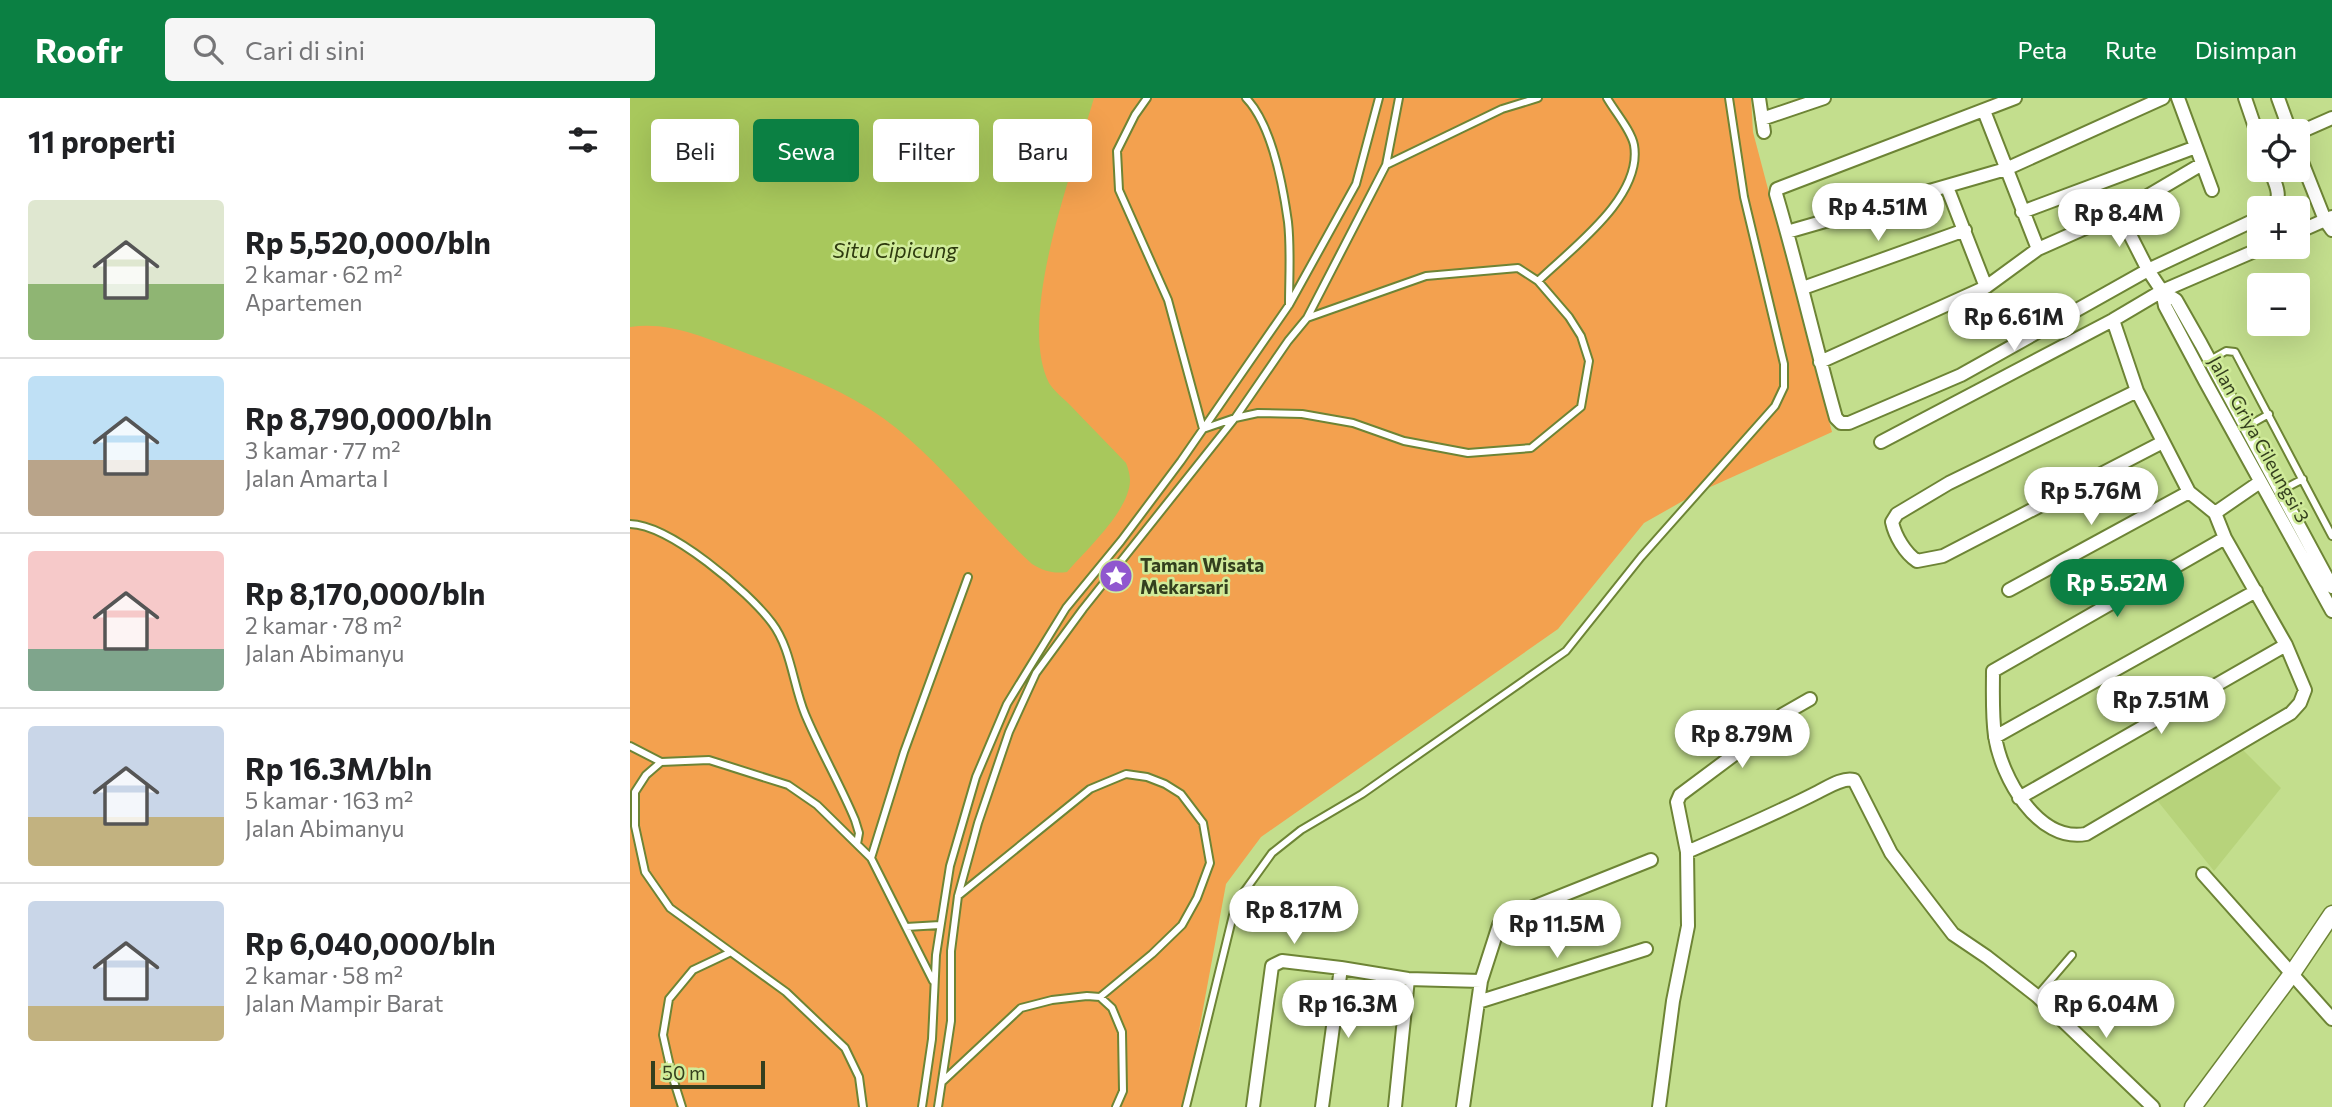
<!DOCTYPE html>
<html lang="id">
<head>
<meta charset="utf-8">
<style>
  :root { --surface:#fff; --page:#f6f6f6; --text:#202124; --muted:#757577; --line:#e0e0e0; --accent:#0b8043 }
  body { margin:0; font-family:Commissioner,sans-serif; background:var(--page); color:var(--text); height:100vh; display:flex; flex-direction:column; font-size:26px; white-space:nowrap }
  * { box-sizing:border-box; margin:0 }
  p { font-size:23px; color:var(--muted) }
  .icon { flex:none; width:38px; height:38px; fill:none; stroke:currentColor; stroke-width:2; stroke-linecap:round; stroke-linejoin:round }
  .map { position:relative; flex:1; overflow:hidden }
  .sheet { display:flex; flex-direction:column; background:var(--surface); width:630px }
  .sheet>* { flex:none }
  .banner { position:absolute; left:21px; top:21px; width:665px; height:63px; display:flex; gap:14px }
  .fabs { position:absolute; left:1617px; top:21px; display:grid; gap:14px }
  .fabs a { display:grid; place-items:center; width:63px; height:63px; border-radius:7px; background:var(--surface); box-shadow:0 7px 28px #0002; font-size:35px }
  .scale { position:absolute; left:21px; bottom:18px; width:114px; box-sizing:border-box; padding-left:7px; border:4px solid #343f1e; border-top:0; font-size:19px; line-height:24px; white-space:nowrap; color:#343f1e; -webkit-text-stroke:5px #d0eb9a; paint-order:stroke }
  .price { position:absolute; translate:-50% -60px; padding:0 16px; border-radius:24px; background:#fff; color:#222; font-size:23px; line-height:46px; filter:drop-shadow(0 2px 4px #0008) }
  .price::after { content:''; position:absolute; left:50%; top:42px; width:21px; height:16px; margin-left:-10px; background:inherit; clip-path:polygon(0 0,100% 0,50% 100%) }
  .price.selected { background:var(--accent); color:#fff }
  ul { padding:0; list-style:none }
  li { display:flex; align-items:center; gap:21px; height:175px; padding:0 28px }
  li+li { border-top:2px solid var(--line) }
  li span { display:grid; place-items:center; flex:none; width:196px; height:140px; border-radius:7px; color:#555 }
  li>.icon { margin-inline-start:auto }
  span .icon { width:84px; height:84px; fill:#fffc; stroke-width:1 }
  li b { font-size:30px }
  h2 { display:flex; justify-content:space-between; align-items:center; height:84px; padding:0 28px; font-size:30px }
  .tag { padding:0 24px; border-radius:7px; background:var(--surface); box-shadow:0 7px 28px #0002; font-size:24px; line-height:63px }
  .tag.selected { background:var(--accent); color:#fff }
  header { display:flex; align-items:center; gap:42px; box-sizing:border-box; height:98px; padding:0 35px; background:var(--accent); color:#fff }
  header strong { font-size:33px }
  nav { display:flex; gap:38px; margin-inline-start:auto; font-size:24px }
  .search { width:490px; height:63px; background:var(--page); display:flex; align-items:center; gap:18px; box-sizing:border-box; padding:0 24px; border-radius:7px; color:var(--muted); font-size:26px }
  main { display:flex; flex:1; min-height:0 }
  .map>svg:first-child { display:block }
</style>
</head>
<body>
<header>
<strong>Roofr</strong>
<div class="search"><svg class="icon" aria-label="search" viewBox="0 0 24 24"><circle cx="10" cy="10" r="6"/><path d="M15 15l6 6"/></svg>Cari di sini</div>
<nav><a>Peta</a><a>Rute</a><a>Disimpan</a></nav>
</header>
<main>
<section class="sheet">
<h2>11 properti<svg class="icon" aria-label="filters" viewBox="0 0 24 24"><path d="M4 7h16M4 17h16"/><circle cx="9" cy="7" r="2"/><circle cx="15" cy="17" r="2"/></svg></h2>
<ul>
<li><span style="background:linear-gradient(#dfe7d0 60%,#8fb573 0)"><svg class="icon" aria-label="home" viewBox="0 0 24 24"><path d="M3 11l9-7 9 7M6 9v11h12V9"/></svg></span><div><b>Rp 5,520,000/bln</b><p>2 kamar · 62 m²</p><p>Apartemen</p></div></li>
<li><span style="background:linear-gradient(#bfe0f5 60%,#b9a48a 0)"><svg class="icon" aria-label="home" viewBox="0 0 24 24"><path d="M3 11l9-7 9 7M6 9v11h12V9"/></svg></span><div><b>Rp 8,790,000/bln</b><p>3 kamar · 77 m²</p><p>Jalan Amarta I</p></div></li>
<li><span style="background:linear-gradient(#f6c9c9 70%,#7fa58c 0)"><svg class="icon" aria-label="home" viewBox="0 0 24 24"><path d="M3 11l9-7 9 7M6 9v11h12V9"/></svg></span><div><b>Rp 8,170,000/bln</b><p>2 kamar · 78 m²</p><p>Jalan Abimanyu</p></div></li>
<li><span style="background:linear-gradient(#c9d6e8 65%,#c2b280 0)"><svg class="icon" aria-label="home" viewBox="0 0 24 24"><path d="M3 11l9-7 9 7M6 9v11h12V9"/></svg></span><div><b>Rp 16.3M/bln</b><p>5 kamar · 163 m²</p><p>Jalan Abimanyu</p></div></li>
<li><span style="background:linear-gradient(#c9d6e8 75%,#c2b280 0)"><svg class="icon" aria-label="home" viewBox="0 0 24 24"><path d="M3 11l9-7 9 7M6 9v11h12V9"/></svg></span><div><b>Rp 6,040,000/bln</b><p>2 kamar · 58 m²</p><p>Jalan Mampir Barat</p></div></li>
</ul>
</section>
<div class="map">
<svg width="1702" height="1009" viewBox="0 0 1702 1009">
  <rect width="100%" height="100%" fill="#c3de8d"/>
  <path fill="#b7d37b" d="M1613 652 1651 690 1584 773 1526 701Z"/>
  <path fill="#f3a14f" d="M0 0H1121L1123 34 1202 334 1067 395 1014 425 928 531 631 739 596 786 555 1009H0Z"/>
  <path fill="#a8c85c" d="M0 0H464C444 69 386 219 419 285 424 293 434 301 441 308 459 327 478 346 496 365 498 370 500 377 500 382 500 412 456 452 437 474 423 476 414 473 402 466 351 419 309 361 253 320 209 289 158 271 108 252 73 239 38 223 0 229Z"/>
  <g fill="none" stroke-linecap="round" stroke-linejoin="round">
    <defs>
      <path id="service" d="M517 0 505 17 487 53 489 92 538 202 573 331 605 320 628 315 672 316 723 325 774 343 838 355 901 350 951 309 959 263 951 238 939 219 908 183 888 170 796 178 677 220
        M616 0C642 27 653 88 658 124 661 151 659 180 659 207
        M756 67 872 11 908 0
        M908 183C942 150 1013 99 1004 47 1001 32 985 14 977 0
        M1580 262 1596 253 1605 254 1702 438
        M1616 329 1639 316
        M1650 393 1673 381
        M0 426C40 427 118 493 142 525 161 550 163 587 175 616 190 652 210 686 225 722L229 735 227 746
        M0 648 31 664
        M328 798 460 691 496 676 517 679 535 686 551 696 573 725 580 765 567 800 552 827 522 856 470 899
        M276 829 310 827
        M303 883 241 760 274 654 338 479
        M1407 898 1442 857
        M313 983 391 910 422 902 457 898 470 899 482 910 492 934 493 993 486 1009
        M52 1009 42 977 33 937 39 901 63 872 99 855
        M233 1009 229 979 215 950 156 894 40 810 15 774 5 728V694L16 677 31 664 79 662 158 687 187 707 241 760
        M292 1009 302 941 306 857 320 768 346 679 377 606 436 510 491 443 551 363 659 207 726 86 749 0
        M308 1009 321 923V853L328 798 348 725 379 634 406 575 453 511 605 320 658 243 677 220 756 67 769 0
        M556 1009 606 805 642 755 671 732 732 696 936 553 1011 459 1145 308 1154 289V266L1114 99 1099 0"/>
      <path id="minor" d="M1129 0 1134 34
        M1385 0 1147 91 1146 96C1168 170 1185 246 1206 320L1211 325H1219L1331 277 1518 172 1629 120
        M1548 0 1582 92
        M1615 0 1629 41
        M1648 0 1660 33
        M1354 13 1408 151
        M1132 21 1194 0
        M1668 35 1702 20
        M1668 54 1695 122 1702 132
        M1640 72C1645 85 1653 98 1643 110
        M1317 89 1356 189
        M1392 114 1566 49
        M1489 115 1518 172 1532 193 1535 208 1575 283 1702 513
        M1157 134 1376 71 1533 0
        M1668 134 1702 119
        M1173 190 1335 132
        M1532 193 1546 202 1571 246 1702 489
        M1483 222 1507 293 1559 394 1585 415 1595 440 1656 547 1675 592 1670 605 1661 615 1456 736C1408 745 1371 679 1365 638 1362 617 1363 594 1363 573L1595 440
        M1190 264 1356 189 1408 151 1489 115 1572 66
        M1507 293 1319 385 1267 416 1262 424C1265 438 1275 455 1287 463L1313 458 1533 344
        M1251 344 1483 222 1532 193 1634 149
        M1585 415 1630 384
        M1379 492 1559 394
        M1365 639 1626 493
        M1389 700 1656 547
        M1057 754C1101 735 1145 716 1188 694 1198 689 1213 679 1224 682L1261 755 1323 836 1357 859 1407 898 1523 1009
        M1573 776 1702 921
        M848 904 1016 851
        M623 1009 642 868 652 863 711 870 778 881 851 883
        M692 1009 711 870
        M765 1009 778 881
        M833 1009 851 883 869 827 873 821 1021 762
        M1029 1009 1043 903 1058 828 1057 754 1047 704 1050 697 1113 650 1152 617 1180 601"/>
      <path id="tertiary" d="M1563 1009 1661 877 1702 816"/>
    </defs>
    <use href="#service" stroke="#6d8435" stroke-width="10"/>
    <use href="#minor" stroke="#6d8435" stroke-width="16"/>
    <use href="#tertiary" stroke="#6d8435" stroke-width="19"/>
    <use href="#service" stroke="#fff" stroke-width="6"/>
    <use href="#minor" stroke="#fff" stroke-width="12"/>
    <use href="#tertiary" stroke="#fff" stroke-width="16"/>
  </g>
  <defs>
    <symbol id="sight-disc" viewBox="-11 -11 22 22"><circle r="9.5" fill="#9057cf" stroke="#d0eb9a"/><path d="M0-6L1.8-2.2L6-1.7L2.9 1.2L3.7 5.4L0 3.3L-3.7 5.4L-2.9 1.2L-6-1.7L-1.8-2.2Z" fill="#fff"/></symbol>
  </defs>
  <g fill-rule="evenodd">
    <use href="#sight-disc" x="467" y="459" width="38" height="38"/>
  </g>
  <g text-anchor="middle" stroke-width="5" stroke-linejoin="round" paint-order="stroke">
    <g font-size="19" fill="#343f1e" stroke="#d0eb9a">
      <text transform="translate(1629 341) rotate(61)" y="7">Jalan Griya Cileungsi 3</text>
    </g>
    <g font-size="19" font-weight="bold" fill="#343f1e" stroke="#d0eb9a" text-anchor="start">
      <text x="510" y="474">Taman Wisata<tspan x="510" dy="22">Mekarsari</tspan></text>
    </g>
    <g font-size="21" font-style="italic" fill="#2e3a0e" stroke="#d0eb9a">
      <text x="265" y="160">Situ Cipicung</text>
    </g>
  </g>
</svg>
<div class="fabs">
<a><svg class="icon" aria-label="locate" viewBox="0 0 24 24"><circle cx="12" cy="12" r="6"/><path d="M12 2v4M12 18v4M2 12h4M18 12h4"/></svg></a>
<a>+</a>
<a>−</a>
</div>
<div class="scale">50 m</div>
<b class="price" style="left:1248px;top:145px">Rp 4.51M</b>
<b class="price" style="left:1489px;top:151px">Rp 8.4M</b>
<b class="price" style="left:1384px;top:255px">Rp 6.61M</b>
<b class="price" style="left:1461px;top:429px">Rp 5.76M</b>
<b class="price selected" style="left:1487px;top:521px">Rp 5.52M</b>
<b class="price" style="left:1531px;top:638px">Rp 7.51M</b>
<b class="price" style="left:1112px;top:672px">Rp 8.79M</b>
<b class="price" style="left:664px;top:848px">Rp 8.17M</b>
<b class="price" style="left:927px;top:862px">Rp 11.5M</b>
<b class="price" style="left:718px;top:942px">Rp 16.3M</b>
<b class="price" style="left:1476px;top:942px">Rp 6.04M</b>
<div class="banner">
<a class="tag">Beli</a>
<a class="tag selected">Sewa</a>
<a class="tag">Filter</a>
<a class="tag">Baru</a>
</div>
</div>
</main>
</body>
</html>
